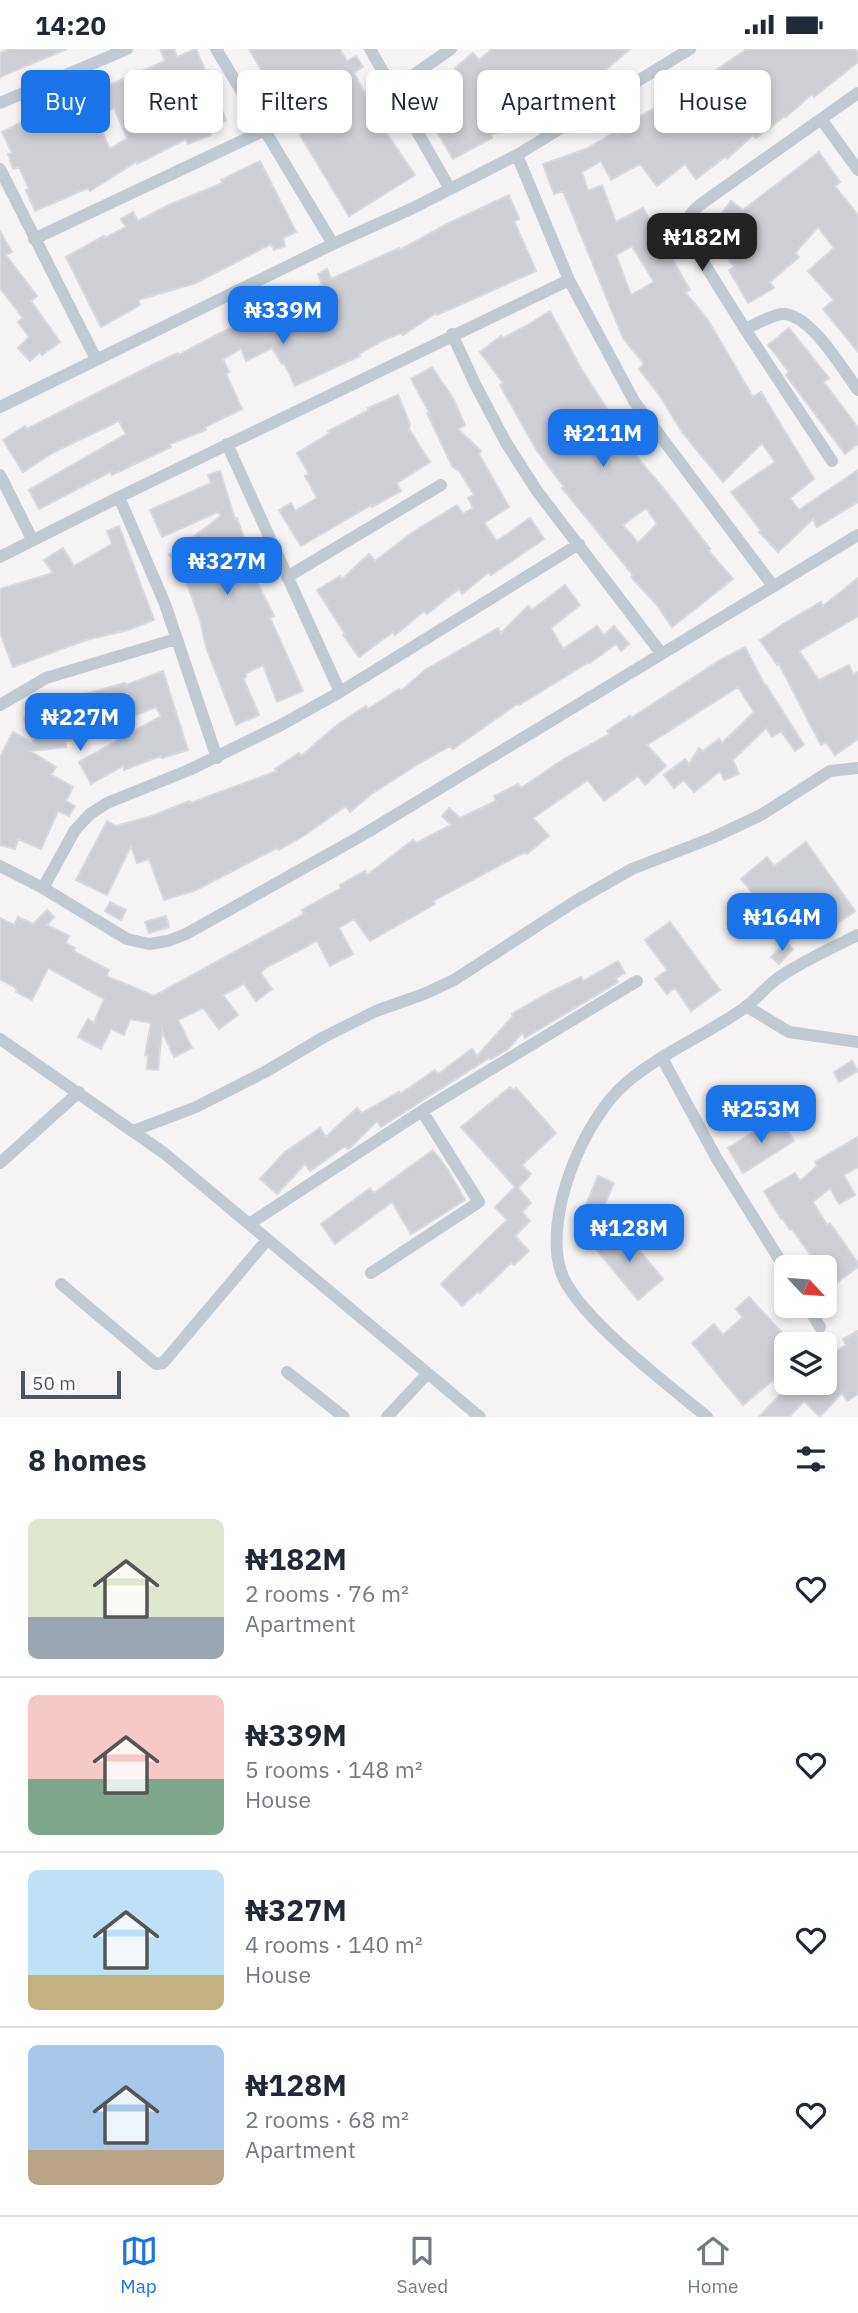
<!DOCTYPE html>
<html lang="en">
<head>
<meta charset="utf-8">
<style>
  :root { --surface:#fff; --page:#f6f6f7; --text:#1f2937; --muted:#747a83; --line:#e0e1e3; --accent:#1a73e8 }
  body { margin:0; font-family:"IBM Plex Sans",sans-serif; background:var(--page); color:var(--text); height:100vh; display:flex; flex-direction:column; font-size:26px; white-space:nowrap }
  * { box-sizing:border-box; margin:0 }
  p { font-size:23px; color:var(--muted) }
  .icon { flex:none; width:38px; height:38px; fill:none; stroke:currentColor; stroke-width:2; stroke-linecap:round; stroke-linejoin:round }
  .map { position:relative; height:1368px; overflow:hidden }
  .drawer { display:flex; flex-direction:column; background:var(--surface); flex:1 }
  .drawer>* { flex:none }
  .guide { position:absolute; left:21px; top:21px; width:817px; height:63px; display:flex; gap:14px }
  .needle { width:46px; rotate:116deg }
  .tools { position:absolute; left:774px; top:1206px; display:grid; gap:14px }
  .tools a { display:grid; place-items:center; width:63px; height:63px; border-radius:10px; background:var(--surface); box-shadow:0 4px 10px #0003; font-size:35px }
  .scale { position:absolute; left:21px; bottom:18px; width:100px; box-sizing:border-box; padding-left:7px; border:4px solid #4a5661; border-top:0; font-size:19px; line-height:24px; white-space:nowrap; color:#4a5661; -webkit-text-stroke:5px #fff; paint-order:stroke }
  .price { position:absolute; translate:-50% -60px; padding:0 16px; border-radius:14px; background:var(--accent); color:#fff; font-size:23px; line-height:46px; filter:drop-shadow(0 2px 4px #0008) }
  .price::after { content:''; position:absolute; left:50%; top:42px; width:21px; height:16px; margin-left:-10px; background:inherit; clip-path:polygon(0 0,100% 0,50% 100%) }
  .price.active { background:#222; color:#fff }
  ul { padding:0; list-style:none }
  li { display:flex; align-items:center; gap:21px; height:175px; padding:0 28px }
  li+li { border-top:2px solid var(--line) }
  li span { display:grid; place-items:center; flex:none; width:196px; height:140px; border-radius:10px; color:#555 }
  li>.icon { margin-inline-start:auto }
  span .icon { width:84px; height:84px; fill:#fffc; stroke-width:1 }
  li b { font-size:30px }
  h2 { display:flex; justify-content:space-between; align-items:center; height:84px; padding:0 28px; font-size:30px }
  .chip { padding:0 24px; border-radius:10px; background:var(--surface); box-shadow:0 4px 10px #0003; font-size:24px; line-height:63px }
  .chip.active { background:var(--accent); color:#fff }
  .status { display:flex; justify-content:space-between; align-items:center; height:49px; padding:0 35px; background:var(--surface); direction:ltr }
  .status svg { height:19px; fill:currentColor }
  .menu { display:flex; justify-content:space-around; align-items:center; height:98px; border-top:2px solid var(--line); background:var(--surface); font-size:19px; color:var(--muted) }
  .menu a { display:grid; justify-items:center; gap:4px }
  .menu .active { color:var(--accent) }
  .map>svg:first-child { display:block }
</style>
</head>
<body>
<div class="status"><b>14:20</b><svg viewBox="0 0 49 12"><path d="M0 12V9h3v3zM5 12V6h3v6zM10 12V3h3v9zM15 12V0h3v12zM26 1h20v11H26zM47 4h2v5h-2z"/></svg></div>
<div class="map">
<svg width="858" height="1368" viewBox="0 0 858 1368">
  <rect width="100%" height="100%" fill="#f5f3f3"/>
  <path fill="#cdcfd5" stroke="#d7d9de" stroke-width="2" fill-rule="evenodd" d="M10 0H67L0 28V4Z
    M160 0H174L177 8 196 0 206 23 209 21 226 72 208 79 211 86 188 95 186 90 137 115 136 113 90 142 88 139 35 162 26 141 29 140 19 118 13 120 8 105 12 104 2 83 41 63 42 65 165 12ZM114 59 127 89 110 100 95 68Z
    M249 0H340L347 12 356 7 363 18 354 24 385 82 415 126 349 167 300 86 303 84 273 42Z
    M492 0H630L593 32 536 64 537 67 491 86 492 89 453 110 416 47 457 22 455 19 473 4 479 11Z
    M747 0H855L858 4V13L814 48 812 45 786 68 785 67 756 89 753 86 727 110 725 108 696 130 685 115 657 137 640 115 611 131 601 112 582 123 588 142 602 136 616 173 643 159 690 241 685 243 708 271 753 348 761 343 814 430 790 449 799 461 858 421V453L817 478 813 470 778 503 759 483 761 482 731 443 775 413 762 394 723 433 682 383 660 347 639 320 644 315 623 289 563 142 554 145 543 115 586 100 615 83 617 86 642 66 678 47 705 25 707 27ZM632 197 654 233 631 246 616 206Z
    M819 103 840 133 835 137 858 166V303L823 260 834 251 808 222 834 199 818 178 795 204 799 208 770 233 774 239 748 254 729 221 734 218 711 186 731 170 722 164 731 152 743 161Z
    M260 112 296 183 283 189 285 197 274 201 271 195 196 234 138 251 140 256 101 278 66 208 104 187 105 189 126 178 121 170 133 163 138 172 171 155 223 134 221 131Z
    M509 146 519 170 514 172 536 222 437 266 436 264 403 286 402 284 386 290 359 305 360 307 295 337 284 314 282 315 272 299 246 312 241 300 223 310 229 323 226 325 242 360 205 378 206 381 170 395 171 398 112 426 110 423 39 460 29 441 126 385 119 372 54 403 23 423 3 391 25 377 27 380 154 315 178 304 179 306 214 287 260 265 261 267 322 236 318 225 327 220 331 230 399 199 400 201 447 175Z
    M0 182 12 203 6 206 37 247 31 252 60 293 42 306 40 303 30 312 18 299 29 288 18 273 23 269 0 239Z
    M550 262 582 321 641 413 668 445 710 500 708 501 733 530 672 578 656 555 631 528 633 526 562 439 564 438 537 402 500 336 503 334 480 303 501 287 503 289 526 277ZM646 459 657 475 638 494 623 476Z
    M789 279 829 329 824 333 858 379V395L845 405 786 326 789 323 768 296Z
    M432 318 454 351 465 376 458 380 481 402 479 405 509 458 484 474 497 492 530 469 544 490 491 526 489 523 462 545 459 540 427 565 424 562 395 586 393 583 359 608 343 586 345 585 317 541 340 527 342 530 369 505 375 512 413 483 457 456 463 465 473 459 468 449 474 446 460 423 452 417 427 364 429 363 411 330Z
    M398 346 410 375 409 380 430 413 397 434 401 442 372 458 371 456 301 497 279 461 291 454 295 462 317 449 305 427 309 425 297 404 330 384 328 382 369 361 368 359Z
    M220 422 235 470 237 469 247 497 243 498 259 529 256 531 274 567 270 569 303 642 277 653 263 616 245 625 246 628 243 629 259 666 236 676 206 598 200 571 185 529 169 506 221 467 218 463 162 488 150 461 211 434 208 426Z
    M119 477 154 571 128 581 86 591 13 618 0 584V540L53 524 44 511 63 499 74 517 112 495 107 482Z
    M858 529V567L799 602 819 631 849 616 853 625 858 623V690L835 706 826 693 821 696 779 615 777 616 760 591 783 575 821 553 823 557Z
    M565 536 580 556 551 579 563 600 597 577 604 586 614 577 629 595 621 602 616 595 590 614 589 613 519 656 517 655 453 700 450 697 415 717 370 746 350 763 346 757 305 786 279 801 277 799 196 841 164 851 149 810 137 814 131 797 107 846 76 831 107 772 116 777 152 767 189 752 190 754 277 722 275 720 299 704 301 707 337 676 366 657 368 660 399 640 401 642 425 621 498 579 501 584 528 557 532 561Z
    M745 598 765 637 766 636 804 696 795 702 781 682 772 688 766 679 733 711 739 725 724 731 720 722 694 743 684 731 674 739 664 726 685 710 689 715 699 699 703 702 719 690 722 694 754 663 738 638 647 696 666 717 645 736 638 727 604 752 588 731 533 769 549 787 527 805 525 803 433 852 435 855 370 892 354 870 339 879 353 905 330 917 317 892 265 919 261 924 272 940 256 952 244 935 223 946 238 966 219 980 203 959 178 971 192 999 174 1008 162 982 158 1021 147 1020 148 1007 145 1006 151 974 130 970 124 986 111 980 101 1000 78 988 88 970 94 974 104 950 48 919 32 951 16 943 17 940 0 930V869L14 876 18 868 33 875 47 861 54 868 47 876 69 887 66 894 75 899 73 902 109 921 106 927 154 947 304 865 302 861 341 839 340 836 365 822 367 826 413 791 416 794 451 776 442 767 449 759 460 769 496 752 494 747 518 735 521 739 564 710 609 685 607 682 630 667 631 669 720 611Z
    M163 622 188 701 162 709 161 707 124 721 123 717 91 735 79 713 161 667 156 658 66 693V698L30 702 56 718 51 726 73 738 66 752 75 757 69 767 58 762 41 800 18 790 15 800 0 796V708L13 683 34 695 24 669 86 645 125 634 126 636Z
    M806 793 855 862 830 880 814 858 788 879 780 869 775 873 741 830 767 808 774 817Z
    M110 853 126 861 121 871 105 862Z
    M166 867 169 878 149 884 145 873Z
    M670 873 720 941 691 962 675 939 667 945 655 930 667 921 645 891Z
    M786 893 793 900 779 915 771 908Z
    M618 912 625 924 616 929 618 933 525 989 522 984 508 1000 491 1010 489 1009 381 1078 377 1072 351 1098 348 1100 345 1097 310 1122 305 1115 277 1145 260 1130 285 1103 320 1079 326 1088 357 1059 362 1064 399 1043 400 1045 435 1021 438 1025 472 1000 477 1007 513 967 512 965 550 943 581 928 583 932Z
    M852 1012 858 1022 839 1033 834 1023Z
    M804 1037 811 1047 790 1062 782 1052Z
    M510 1038 514 1042 516 1039 556 1084 522 1116 531 1125 518 1139 531 1154 522 1163 530 1172 515 1187 529 1202 514 1216 511 1214 480 1244 478 1242 462 1257 441 1235 507 1171 495 1158 515 1138 461 1078Z
    M779 1067 794 1092 743 1124 728 1099Z
    M858 1088V1118L844 1126 855 1146 839 1155 830 1139 813 1153 827 1176 830 1174 858 1214V1218L832 1237 824 1225V1218H819L792 1180 790 1181 782 1169 781 1170 764 1142 795 1124 800 1132 817 1117 815 1113Z
    M433 1101 448 1121 465 1151 411 1185 392 1153 335 1195 321 1175 370 1139 374 1144Z
    M598 1127 614 1134 596 1175 581 1168Z
    M620 1178 663 1230 638 1251 595 1199Z
    M749 1248 786 1288V1320L743 1356 692 1294 714 1275 723 1286 743 1268 736 1260Z
    M858 1282V1345L847 1352 842 1344 820 1368 804 1352 789 1368H759L791 1334H805L812 1340 818 1334H836L824 1315V1309L846 1296 843 1290Z"/>
  <g fill="none" stroke-linecap="round" stroke-linejoin="round">
    <path stroke="#c1cad2" stroke-width="12" d="M216 0 333 195
      M370 0 450 140
      M393 40 451 0
      M0 54 127 0
      M821 70 858 121
      M517 106 569 231 634 352 773 537
      M0 120 96 310
      M34 190 265 81
      M745 280C756 275 770 267 781 265 809 262 843 321 858 341
      M452 285 475 335 505 392 537 442 661 604
      M0 358 333 195 411 160 517 106 690 0
      M227 395 340 643
      M832 412 745 280 687 187C686 171 688 165 701 155L858 44
      M0 426 32 490
      M119 448 165 555 217 709
      M0 508 119 448 569 231
      M287 528 441 436
      M0 656 46 629 176 590
      M0 817 43 839 127 890 149 895 168 892 186 885 361 787 858 486
      M43 839 75 781 90 765 107 754 189 721 281 676 340 643 579 495
      M746 957 789 983 858 993
      M0 990 164 1104 480 1368
      M662 1009 717 1110 786 1221
      M133 1082 196 1058 265 1023 324 988 376 962 424 945 454 931 574 853 632 820 712 789 761 766 830 722 858 719
      M0 1114 79 1043
      M249 1175 422 1062 637 932
      M371 1224 479 1153 422 1062
      M61 1235 156 1315 163 1314 267 1191
      M807 1256 820 1278
      M287 1323 344 1368
      M387 1368 427 1325
      M707 1368C670 1337 576 1267 561 1223 543 1168 583 1071 626 1034 662 1003 709 985 747 957 758 948 767 937 778 929 803 912 831 899 858 886"/>
  </g>
</svg>
<div class="tools">
<a><svg class="needle" viewBox="-14 -14 28 28"><path d="M0-13l5 13h-10z" fill="#e53935"/><path d="M0 13l5-13h-10z" fill="#747a83"/></svg></a>
<a><svg class="icon" aria-label="layers" viewBox="0 0 24 24"><path d="M12 4l9 5-9 5-9-5zM3 14l9 5 9-5"/></svg></a>
</div>
<div class="scale">50 m</div>
<b class="price active" style="left:702px;top:224px">₦182M</b>
<b class="price" style="left:283px;top:297px">₦339M</b>
<b class="price" style="left:603px;top:420px">₦211M</b>
<b class="price" style="left:227px;top:548px">₦327M</b>
<b class="price" style="left:80px;top:704px">₦227M</b>
<b class="price" style="left:782px;top:904px">₦164M</b>
<b class="price" style="left:761px;top:1096px">₦253M</b>
<b class="price" style="left:629px;top:1215px">₦128M</b>
<div class="guide">
<a class="chip active">Buy</a>
<a class="chip">Rent</a>
<a class="chip">Filters</a>
<a class="chip">New</a>
<a class="chip">Apartment</a>
<a class="chip">House</a>
</div>
</div>
<section class="drawer">
<h2>8 homes<svg class="icon" aria-label="filters" viewBox="0 0 24 24"><path d="M4 7h16M4 17h16"/><circle cx="9" cy="7" r="2"/><circle cx="15" cy="17" r="2"/></svg></h2>
<ul>
<li><span style="background:linear-gradient(#dfe7d0 70%,#9aa5b1 0)"><svg class="icon" aria-label="home" viewBox="0 0 24 24"><path d="M3 11l9-7 9 7M6 9v11h12V9"/></svg></span><div><b>₦182M</b><p>2 rooms · 76 m²</p><p>Apartment</p></div><svg class="icon" aria-label="heart" viewBox="0 0 24 24"><path d="M12 20l-8-8c-3-5 5-10 8-4 3-6 11-1 8 4z"/></svg></li>
<li><span style="background:linear-gradient(#f6c9c9 60%,#7fa58c 0)"><svg class="icon" aria-label="home" viewBox="0 0 24 24"><path d="M3 11l9-7 9 7M6 9v11h12V9"/></svg></span><div><b>₦339M</b><p>5 rooms · 148 m²</p><p>House</p></div><svg class="icon" aria-label="heart" viewBox="0 0 24 24"><path d="M12 20l-8-8c-3-5 5-10 8-4 3-6 11-1 8 4z"/></svg></li>
<li><span style="background:linear-gradient(#bfe0f5 75%,#c2b280 0)"><svg class="icon" aria-label="home" viewBox="0 0 24 24"><path d="M3 11l9-7 9 7M6 9v11h12V9"/></svg></span><div><b>₦327M</b><p>4 rooms · 140 m²</p><p>House</p></div><svg class="icon" aria-label="heart" viewBox="0 0 24 24"><path d="M12 20l-8-8c-3-5 5-10 8-4 3-6 11-1 8 4z"/></svg></li>
<li><span style="background:linear-gradient(#a9c7e8 75%,#b9a48a 0)"><svg class="icon" aria-label="home" viewBox="0 0 24 24"><path d="M3 11l9-7 9 7M6 9v11h12V9"/></svg></span><div><b>₦128M</b><p>2 rooms · 68 m²</p><p>Apartment</p></div><svg class="icon" aria-label="heart" viewBox="0 0 24 24"><path d="M12 20l-8-8c-3-5 5-10 8-4 3-6 11-1 8 4z"/></svg></li>
</ul>
</section>
<nav class="menu">
<a class="active"><svg class="icon" aria-label="map" viewBox="0 0 24 24"><path d="M3 6l6-2 6 2 6-2v14l-6 2-6-2-6 2zM9 4v14M15 6v14"/></svg>Map</a>
<a><svg class="icon" aria-label="saved" viewBox="0 0 24 24"><path d="M7 4h10v16l-5-4-5 4z"/></svg>Saved</a>
<a><svg class="icon" aria-label="home" viewBox="0 0 24 24"><path d="M3 11l9-7 9 7M6 9v11h12V9"/></svg>Home</a>
</nav>
</body>
</html>
